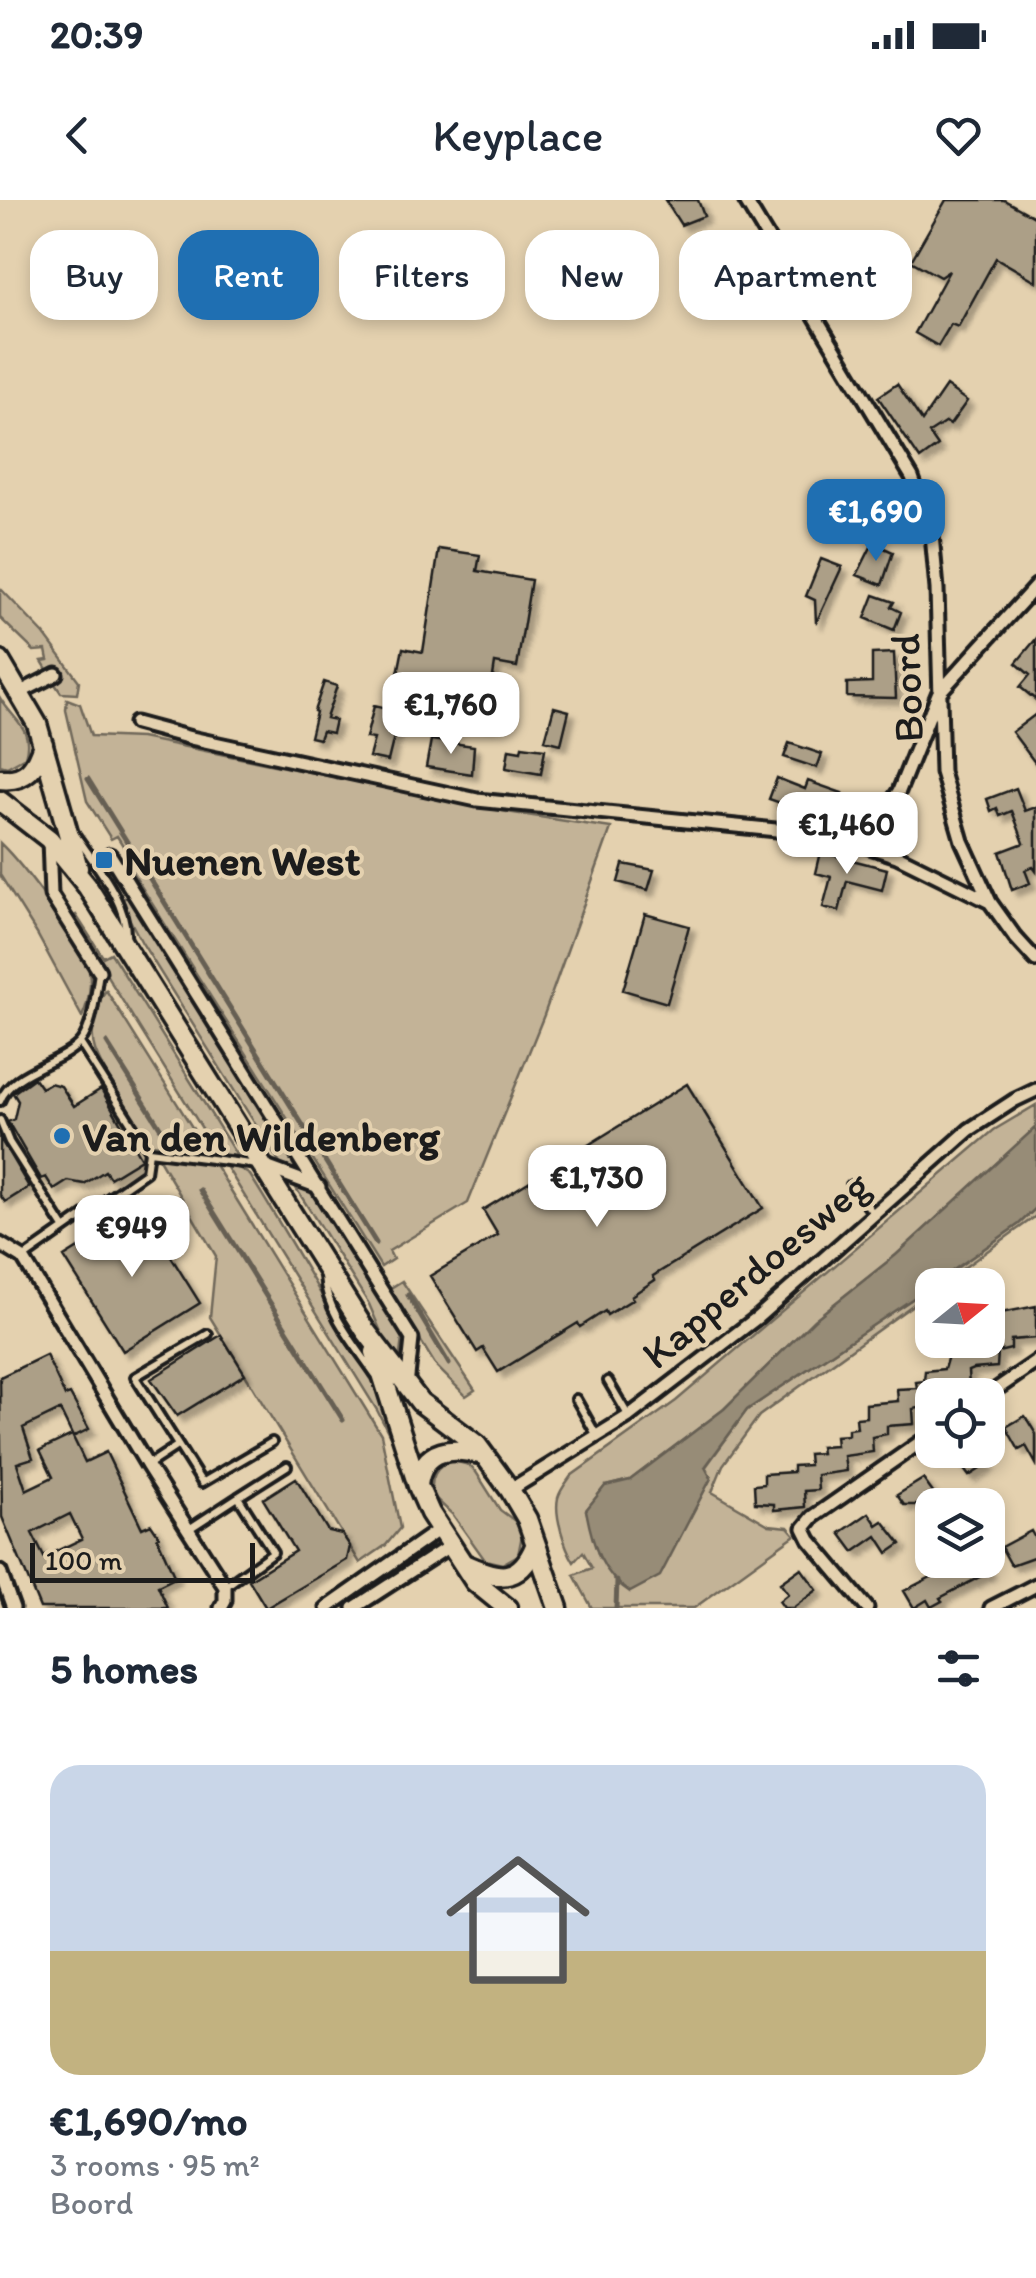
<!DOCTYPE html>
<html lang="en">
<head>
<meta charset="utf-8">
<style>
  :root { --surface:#fff; --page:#f2f2f3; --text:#1f2937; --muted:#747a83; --accent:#1f6fb2 }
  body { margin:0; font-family:Itim,sans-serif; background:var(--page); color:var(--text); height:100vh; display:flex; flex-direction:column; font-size:38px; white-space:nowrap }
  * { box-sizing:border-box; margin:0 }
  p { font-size:32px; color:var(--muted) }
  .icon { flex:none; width:55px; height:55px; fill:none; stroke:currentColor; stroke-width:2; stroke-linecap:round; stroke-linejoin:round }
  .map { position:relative; height:1408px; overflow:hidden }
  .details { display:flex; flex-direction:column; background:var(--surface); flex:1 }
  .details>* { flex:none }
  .top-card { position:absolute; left:30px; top:30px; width:978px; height:90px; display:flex; gap:20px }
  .needle { width:65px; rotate:72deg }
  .buttons { position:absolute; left:915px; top:1068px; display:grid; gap:20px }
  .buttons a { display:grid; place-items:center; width:90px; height:90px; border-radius:20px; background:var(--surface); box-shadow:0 5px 15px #0003; font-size:50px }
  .scale { position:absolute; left:30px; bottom:25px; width:225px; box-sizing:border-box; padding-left:10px; border:5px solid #1c1c1c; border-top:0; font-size:28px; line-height:35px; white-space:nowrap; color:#1c1c1c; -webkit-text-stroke:8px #e4d1af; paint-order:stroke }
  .price { position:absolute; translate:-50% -85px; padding:0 22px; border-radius:20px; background:#fff; color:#222; font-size:32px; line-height:65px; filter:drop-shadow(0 2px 5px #0008) }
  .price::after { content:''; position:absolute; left:50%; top:60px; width:30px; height:22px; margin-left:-15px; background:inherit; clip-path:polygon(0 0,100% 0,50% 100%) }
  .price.current { background:var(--accent); color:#fff }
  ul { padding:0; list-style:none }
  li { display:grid; align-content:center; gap:20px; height:530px; padding:0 50px }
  li span { display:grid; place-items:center; height:310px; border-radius:30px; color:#555 }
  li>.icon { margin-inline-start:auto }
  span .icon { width:180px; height:180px; fill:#fffc; stroke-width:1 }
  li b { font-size:42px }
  h2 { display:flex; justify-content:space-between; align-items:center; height:120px; padding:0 50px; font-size:42px }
  .tag { padding:0 35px; border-radius:30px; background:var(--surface); box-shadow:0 5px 15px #0003; font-size:35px; line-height:90px }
  .tag.current { background:var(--accent); color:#fff }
  .status { display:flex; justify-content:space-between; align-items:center; height:70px; padding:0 50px; background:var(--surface); direction:ltr }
  .status svg { height:28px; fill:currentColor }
  header { display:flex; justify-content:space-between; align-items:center; height:130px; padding:0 50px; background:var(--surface); font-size:45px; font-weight:600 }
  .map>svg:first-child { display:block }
</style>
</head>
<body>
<div class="status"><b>20:39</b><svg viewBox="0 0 49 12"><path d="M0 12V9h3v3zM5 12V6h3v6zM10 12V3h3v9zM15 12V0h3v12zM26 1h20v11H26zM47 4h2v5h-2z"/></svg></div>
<header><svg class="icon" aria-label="back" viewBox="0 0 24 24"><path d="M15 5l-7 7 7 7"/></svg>Keyplace<svg class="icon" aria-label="heart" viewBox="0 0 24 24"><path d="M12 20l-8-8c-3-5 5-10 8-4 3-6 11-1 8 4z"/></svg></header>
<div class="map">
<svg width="1036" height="1408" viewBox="0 0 1036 1408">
  <defs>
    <filter id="shadow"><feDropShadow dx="6" dy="6" stdDeviation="2.5" flood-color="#0004"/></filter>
  </defs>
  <rect width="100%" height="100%" fill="#e4d1af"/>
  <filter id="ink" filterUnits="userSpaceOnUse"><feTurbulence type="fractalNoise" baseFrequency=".01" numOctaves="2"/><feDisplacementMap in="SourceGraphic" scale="20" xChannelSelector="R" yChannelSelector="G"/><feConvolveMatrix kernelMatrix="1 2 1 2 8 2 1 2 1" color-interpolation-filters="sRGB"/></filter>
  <g filter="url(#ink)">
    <path fill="#c3b397" stroke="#70685a" stroke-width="2.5" d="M0 388 44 434 79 481 77 494 61 493 55 484 62 479 55 467 48 471 42 461 48 460 46 450 34 451 0 418Z
      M0 498C14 521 34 528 25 557L7 567 0 565Z
      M67 499 80 504 91 536 141 538 507 612 611 628 544 815 468 1003 389 1051 393 1059 381 1067 122 656 127 652 117 636 111 639 87 601 66 510Z
      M0 643C23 665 81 742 89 771 92 787 88 803 82 817L37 734 0 675Z
      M130 695 304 975 282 967 142 743 120 701Z
      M76 715 103 757 111 753 237 956 218 954 71 718Z
      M106 790 207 951V952L153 944C138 927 102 871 95 850 89 833 96 804 106 790Z
      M1036 905V927L896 1055 814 1120 724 1209 630 1280 605 1286 586 1310 599 1357 690 1317 711 1278 705 1268 747 1210 918 1095 1019 1024 1036 1008V1016L940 1085H932V1091L759 1216 723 1265 712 1292 769 1325 788 1327 795 1335 694 1408H592L574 1375 592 1368 583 1352 574 1362C565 1347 554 1316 558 1298 560 1290 566 1283 571 1276L676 1201 994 930Z
      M168 957 214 963 381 1234 400 1328 386 1345 360 1363 210 1117 216 1056 159 959Z
      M226 966 237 967 250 975C279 1021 306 1068 333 1115 357 1159 382 1189 399 1238L393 1242 377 1210Z
      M297 984 316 994 403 1131 399 1162 390 1153 369 1104 294 985Z
      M402 1081 475 1190 466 1196 436 1166 389 1089Z
      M454 1261 469 1265 476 1272 500 1310 515 1321 522 1335 518 1355 502 1364 485 1360 453 1315 434 1297C428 1280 436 1264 454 1261Z"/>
    <path fill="#978c77" stroke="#665f53" stroke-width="2.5" d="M1036 927V1008L1019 1024 918 1095 747 1210 705 1267 711 1278 660 1376 630 1392C601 1374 592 1343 586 1310L605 1286 630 1280 724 1209 814 1120 896 1055Z"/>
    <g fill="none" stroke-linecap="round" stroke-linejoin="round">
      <path stroke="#665f53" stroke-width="5" d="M88 579 376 1043
        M107 843 163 932
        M200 990 343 1220
        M408 1095 449 1164
        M616 1408 617 1381"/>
    </g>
    <path fill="#ac9f87" stroke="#1c1c1c" stroke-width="2.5" fill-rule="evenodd" filter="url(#shadow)" d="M665 0H698L704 16 681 25Z
      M946 0H1004L1036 18V81L996 58 958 127 951 124 938 146 915 133 949 71 940 77 911 61Z
      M857 66 866 82 871 78 878 90 859 101 841 76Z
      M897 184 922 221 946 186 967 201 950 225 946 222 929 233 938 246 920 259 878 197Z
      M873 343 893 352 882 385 857 375Z
      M439 349 480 355 477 371 531 380 517 467 495 463 486 523 427 514 392 504 403 448 423 452Z
      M821 359 842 367 816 423 815 400 806 396Z
      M874 395 894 402 891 407 901 412 894 430 865 418Z
      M1036 439V500L1020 487 1030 475 1016 463Z
      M894 453 896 498 847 497V483L872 482V454Z
      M324 482 337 486 326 518 335 520 332 533 322 531 319 539 310 537 316 512 314 511Z
      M374 506 400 512 388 561 369 557 374 539 366 538Z
      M554 507 569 511 561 544 545 540Z
      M1036 514V564L1012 532Z
      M431 540 474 546 472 574 426 567Z
      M789 543 822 554 817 568 784 557Z
      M522 546 545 549 541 574 506 568 509 549 521 551Z
      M777 578 805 589 808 581 842 593 832 621 769 599Z
      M1016 588 1025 611 1036 607V671L1033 667 1025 670 1030 683 1012 690 1000 652 1024 643 1012 611 1000 616 997 608 991 611 987 599Z
      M821 652 887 669 882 690 847 681 839 711 823 707 831 677 816 673Z
      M623 664 654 670 648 690 618 682Z
      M645 714 689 726 667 803 623 790Z
      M34 878 41 888 50 883 61 886 74 906 101 889 141 959 110 978 105 971 84 984 68 981 54 990 46 977 41 979 8 922 14 919 18 901 13 893Z
      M687 884 763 1008 653 1076 655 1080 631 1096 633 1099 607 1115 605 1111 580 1127 578 1123 498 1172 483 1148 477 1152 430 1076 498 1035 483 1010Z
      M0 938 29 987 5 1002 0 995Z
      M141 1009 200 1103 123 1151 64 1057Z
      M1036 1106V1138L1011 1140V1149L998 1152 997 1167 973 1169 968 1171 969 1186 949 1188 943 1190V1195H932V1206L913 1209 914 1224 887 1226V1234L872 1237 873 1252 844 1256 846 1271 817 1275 818 1290 804 1291 805 1307 774 1310V1304L755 1303 754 1285 764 1284V1274L793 1272V1266L809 1265 808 1254 821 1253 820 1247 836 1246 835 1236 848 1235V1229L857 1228 856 1218 866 1217V1204L898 1201 897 1189 917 1188 916 1182 924 1181 925 1171 944 1169 949 1152 972 1150 971 1144 988 1140 991 1123H996V1114Z
      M221 1135 245 1174 177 1216 151 1179Z
      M46 1155 65 1196 70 1194 89 1229 73 1237 85 1262 106 1252 142 1328 151 1324 159 1336 157 1337 175 1378 158 1386 168 1408H40L2 1317 0 1177ZM60 1210 72 1235 40 1250 53 1277 26 1290 17 1263 33 1258 23 1228ZM70 1314 82 1339 44 1357 32 1333Z
      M1025 1216 1036 1234V1264L1026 1246 1019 1250 1006 1227Z
      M962 1250H978L988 1264 969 1276 954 1256Z
      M296 1278 328 1331 342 1334 350 1346 347 1360 266 1408 249 1380 295 1351 263 1299Z
      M923 1279 936 1297 924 1305H904L897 1295Z
      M869 1313 877 1325 883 1321 901 1344 888 1353 877 1336 854 1352 840 1333Z
      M1031 1331 1036 1340V1356L1011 1365 1001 1347Z
      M964 1360H982L989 1372 940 1398 942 1401 931 1407 927 1400 914 1408 904 1391Z
      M801 1368 817 1390 793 1408H784L779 1401 788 1394 780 1383Z"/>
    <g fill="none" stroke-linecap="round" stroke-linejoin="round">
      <defs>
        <path id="service" d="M74 633C95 664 129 703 126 741
          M80 843 149 951 258 965
          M0 901C13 869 63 864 81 841 94 824 95 793 99 773
          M0 920 9 942 64 1028
          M851 985 874 1014
          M23 1058 146 972 149 951
          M324 1076C326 1111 355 1145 375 1174
          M208 1134 135 1177 202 1283 272 1242
          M608 1181 628 1215
          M576 1199 597 1236
          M148 1265 177 1246
          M238 1297 287 1266
          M189 1329 238 1297 273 1352 226 1386"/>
        <path id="minor" d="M745 0 912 277 932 335 937 389 942 572 962 641 990 702 1015 737 1036 760
          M19 493 56 474
          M135 523 191 538 477 600 836 636 897 656 990 702
          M836 636 865 629 884 614 899 591 938 494 1036 386
          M49 639 51 695 99 771
          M110 655 412 1139 407 1186
          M263 966 319 987
          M0 1044 23 1058 147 1265 225 1387V1401L221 1408
          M988 1195 1036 1162
          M510 1290 629 1216 758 1117 969 930 1015 900 1036 890
          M0 1372 13 1408
          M327 1408 441 1328
          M354 1408 451 1345
          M867 1408 810 1340 804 1328 813 1317 932 1234
          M991 1408 1036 1385"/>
        <path id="secondary" d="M0 461 37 524 78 668
          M0 579C26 582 36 567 43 544
          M0 601 49 639 87 686 365 1130 420 1202 477 1245 510 1290 527 1319 558 1408
          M375 1152 418 1286 430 1313 475 1382 507 1408
          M418 1285C423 1247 453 1247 484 1255
          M464 1364C497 1379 519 1385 535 1346"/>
      </defs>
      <use href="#service" stroke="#1c1c1c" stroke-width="14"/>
      <use href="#minor" stroke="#1c1c1c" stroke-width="19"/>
      <use href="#secondary" stroke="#1c1c1c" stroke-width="25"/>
      <use href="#service" stroke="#e4d1af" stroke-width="6"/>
      <use href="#minor" stroke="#e4d1af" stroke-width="11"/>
      <use href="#secondary" stroke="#e4d1af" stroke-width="18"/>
    </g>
  </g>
  <g fill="#1f6fb2" stroke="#e4d1af" stroke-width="4">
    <rect x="94" y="650" width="20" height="20" rx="5"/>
    <circle cx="62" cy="936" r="10"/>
  </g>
  <g text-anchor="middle" stroke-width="8" stroke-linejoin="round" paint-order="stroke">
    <g font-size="42" fill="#1c1c1c" stroke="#e4d1af">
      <text transform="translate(906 488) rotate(-92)" y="15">Boord</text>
      <text transform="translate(755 1069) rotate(-40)" y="15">Kapperdoesweg</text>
    </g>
    <g font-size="42" font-weight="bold" fill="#1c1c1c" stroke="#e4d1af" text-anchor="start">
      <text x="124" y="675">Nuenen West</text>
      <text x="82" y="951">Van den Wildenberg</text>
    </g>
  </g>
</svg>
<div class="buttons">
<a><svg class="needle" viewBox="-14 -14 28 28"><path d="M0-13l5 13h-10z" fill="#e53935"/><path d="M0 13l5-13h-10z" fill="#747a83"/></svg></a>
<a><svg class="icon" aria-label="locate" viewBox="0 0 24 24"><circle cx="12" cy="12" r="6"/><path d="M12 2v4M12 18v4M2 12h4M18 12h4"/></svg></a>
<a><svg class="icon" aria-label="layers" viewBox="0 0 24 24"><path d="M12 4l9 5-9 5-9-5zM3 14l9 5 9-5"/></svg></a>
</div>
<div class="scale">100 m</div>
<b class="price current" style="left:876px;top:364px">€1,690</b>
<b class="price" style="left:451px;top:557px">€1,760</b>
<b class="price" style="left:847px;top:677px">€1,460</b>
<b class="price" style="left:597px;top:1030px">€1,730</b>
<b class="price" style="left:132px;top:1080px">€949</b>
<div class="top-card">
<a class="tag">Buy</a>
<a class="tag current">Rent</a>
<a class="tag">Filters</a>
<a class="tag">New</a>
<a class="tag">Apartment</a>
</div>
</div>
<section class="details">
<h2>5 homes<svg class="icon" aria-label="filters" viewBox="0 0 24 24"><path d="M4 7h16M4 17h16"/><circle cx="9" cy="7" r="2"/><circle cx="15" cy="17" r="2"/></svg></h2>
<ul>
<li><span style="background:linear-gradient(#c9d6e8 60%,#c2b280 0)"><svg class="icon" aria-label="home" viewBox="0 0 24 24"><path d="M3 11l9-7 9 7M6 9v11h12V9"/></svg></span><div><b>€1,690/mo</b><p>3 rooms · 95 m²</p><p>Boord</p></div></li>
</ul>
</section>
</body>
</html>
